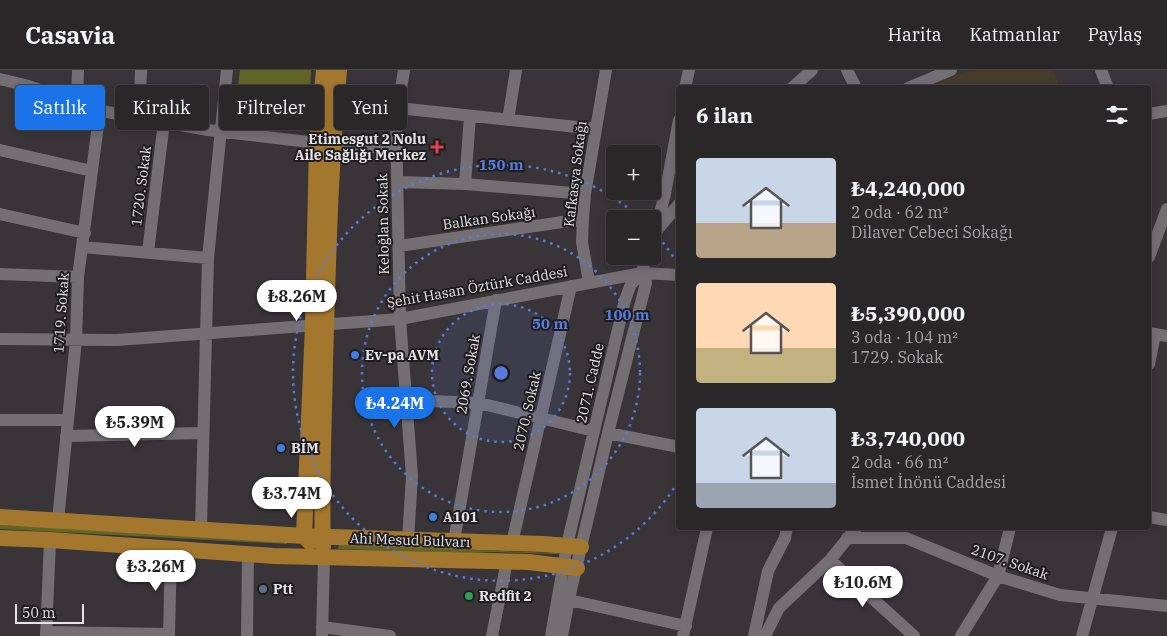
<!DOCTYPE html>
<html lang="tr">
<head>
<meta charset="utf-8">
<style>
  :root { --surface:#2a2729; --page:#363335; --text:#f1f3f6; --muted:#a5a5a8; --line:#464446; --accent:#1a73e8 }
  body { margin:0; font-family:"IBM Plex Serif",serif; background:var(--page); color:var(--text); height:100vh; display:flex; flex-direction:column; font-size:19px; white-space:nowrap }
  * { box-sizing:border-box; margin:0 }
  p { font-size:16px; color:var(--muted) }
  .icon { flex:none; width:28px; height:28px; fill:none; stroke:currentColor; stroke-width:2; stroke-linecap:round; stroke-linejoin:round }
  .map { position:relative; flex:1; overflow:hidden }
  .panel { position:absolute; left:676px; top:15px; width:475px; height:445px; display:flex; flex-direction:column; background:var(--surface); border-radius:5px; box-shadow:0 2px 8px #0003,0 0 0 1px var(--line) }
  .panel>* { flex:none }
  .guide { position:absolute; left:15px; top:15px; width:475px; height:45px; display:flex; gap:10px }
  .tools { position:absolute; left:606px; top:75px; display:grid; gap:10px }
  .tools a { display:grid; place-items:center; width:55px; height:55px; border-radius:5px; background:var(--surface); box-shadow:0 2px 8px #0003,0 0 0 1px var(--line); font-size:25px }
  .scale { position:absolute; left:15px; bottom:12px; width:69px; box-sizing:border-box; padding-left:5px; border:2px solid #e6e3e6; border-top:0; font-size:14px; line-height:18px; white-space:nowrap; color:#e6e3e6; -webkit-text-stroke:4px #1e1c1e; paint-order:stroke }
  .price { position:absolute; translate:-50% -42px; padding:0 11px; border-radius:18px; background:#fff; color:#222; font-size:16px; line-height:32px; filter:drop-shadow(0 1px 2px #0008) }
  .price::after { content:''; position:absolute; left:50%; top:30px; width:15px; height:11px; margin-left:-8px; background:inherit; clip-path:polygon(0 0,100% 0,50% 100%) }
  .price.on { background:var(--accent); color:#fff }
  ul { padding:0; list-style:none }
  li { display:flex; align-items:center; gap:15px; height:125px; padding:0 20px }
  li span { display:grid; place-items:center; flex:none; width:140px; height:100px; border-radius:5px; color:#555 }
  li>.icon { margin-inline-start:auto }
  span .icon { width:60px; height:60px; fill:#fffc; stroke-width:1 }
  li b { font-size:21px }
  h2 { display:flex; justify-content:space-between; align-items:center; height:60px; padding:0 20px; font-size:21px }
  .pill { padding:0 18px; border-radius:5px; background:var(--surface); box-shadow:0 2px 8px #0003,0 0 0 1px var(--line); font-size:18px; line-height:45px }
  .pill.on { background:var(--accent); color:#fff }
  header { display:flex; align-items:center; gap:30px; box-sizing:border-box; height:70px; padding:0 25px; background:var(--surface); border-bottom:1px solid var(--line) }
  header strong { font-size:24px }
  nav { display:flex; gap:28px; margin-inline-start:auto; font-size:18px }
  .map>svg:first-child { display:block }
</style>
</head>
<body>
<header>
<strong>Casavia</strong>
<nav><a>Harita</a><a>Katmanlar</a><a>Paylaş</a></nav>
</header>
<div class="map">
<svg width="1167" height="566" viewBox="0 0 1167 566">
  <rect width="100%" height="100%" fill="#383437"/>
  <path fill="#463b2b" d="M970 0H1054L1059 17H929Z"/>
  <path fill="#616526" d="M240 0H311L308 61 234 50Z
    M0 455 28 456 288 471 287 474 0 459Z
    M339 475 557 483V484L496 482 470 483 338 479Z"/>
  <g fill="none" stroke-linecap="round" stroke-linejoin="round">
    <path stroke="#746f73" stroke-width="12" d="M404 0 396 50 400 249 412 406 408 470
      M847 0 856 18
      M1101 0 1108 18
      M0 9 25 15 107 42 208 60 317 73
      M685 18 689 0
      M792 18 812 0
      M908 18 951 0
      M77 32 78 0
      M398 38 596 59
      M1149 44 1167 41
      M139 48 141 0
      M508 50 516 0
      M332 74 397 79
      M0 80 92 101
      M398 112 465 114 585 124
      M465 114 470 46
      M0 144 85 163
      M658 159 679 134
      M655 162 665 124 679 50
      M399 176 583 149
      M82 177 208 188
      M148 182 164 52
      M1149 187 1167 139
      M642 203 646 186
      M0 204 78 207
      M589 212 582 172 583 149 585 124 606 0
      M1149 263 1167 266
      M0 269 117 270 400 249 642 203 679 205
      M1149 294 1155 264
      M407 330 479 333 594 361
      M0 350H67
      M608 363 679 377
      M66 366 203 363
      M1149 447 1167 450
      M58 450 76 270 78 207 100 40
      M201 458 208 188 227 0
      M847 468H906L998 506 1060 525 1167 536
      M454 471 496 230
      M512 473 571 216
      M830 490 914 566
      M569 530 686 556
      M322 557 390 566
      M46 562 169 564
      M46 566 50 470
      M169 566 171 479
      M247 566 248 484
      M322 566 324 487
      M492 566 507 491
      M551 566 567 475 625 230 631 214 642 203
      M562 566 570 524 608 363 646 213 642 203
      M683 566 707 458
      M754 566 768 501 785 468 787 458
      M765 566 779 538 830 490 856 458
      M961 566 998 506 1010 458
      M1082 566 1112 458"/>
    <path stroke="#a4772e" stroke-width="16" d="M0 447 304 466 543 474 581 477
      M0 468 50 470 274 486 529 492 577 498
      M310 472 304 466 313 255 317 73 324 0
      M323 477C321 415 324 353 325 292 328 194 330 97 339 0"/>
  </g>
  <circle cx="501" cy="303" r="69" fill="#597bdc" fill-opacity=".12"/>
  <g fill="none" stroke="#597bdc" stroke-width="2.5" stroke-dasharray="2.5 5">
    <circle cx="501" cy="303" r="69"/>
    <circle cx="501" cy="303" r="139"/>
    <path d="M678 412A208 208 0 1 1 640 148M653 161A208 208 0 0 1 678 194"/>
  </g>
  <path fill="#e0444e" stroke="#1e1c1e" stroke-width="2" d="M434.5 69.5h5v5h5v5h-5v5h-5v-5h-5v-5h5z"/>
  <g fill="#3f7fe0" stroke="#1e1c1e" stroke-width="2">
    <circle cx="355" cy="285" r="5"/>
    <circle cx="281" cy="378" r="5"/>
    <circle cx="433" cy="447" r="5"/>
  </g>
  <circle fill="#5c6f8a" stroke="#1e1c1e" stroke-width="2" cx="263" cy="519" r="5"/>
  <circle fill="#2e9e5b" stroke="#1e1c1e" stroke-width="2" cx="469" cy="526" r="5"/>
  <g text-anchor="middle" stroke-width="4" stroke-linejoin="round" paint-order="stroke">
    <g font-size="14" font-weight="bold" fill="#e6e3e6" stroke="#1e1c1e" text-anchor="start">
      <text x="426" y="74" text-anchor="end">Etimesgut 2 Nolu<tspan x="426" dy="16">Aile Sağlığı Merkez</tspan></text>
      <text x="365" y="290">Ev-pa AVM</text>
      <text x="291" y="383">BİM</text>
      <text x="443" y="452">A101</text>
      <text x="273" y="524">Ptt</text>
      <text x="479" y="531">Redfit 2</text>
    </g>
    <g font-size="14" fill="#e6e3e6" stroke="#1e1c1e">
      <text transform="translate(575 104) rotate(-83)" y="5">Kafkasya Sokağı</text>
      <text transform="translate(141 116) rotate(-83)" y="5">1720. Sokak</text>
      <text transform="translate(489 148) rotate(-8)" y="5">Balkan Sokağı</text>
      <text transform="translate(383 154) rotate(-91)" y="5">Keloğlan Sokak</text>
      <text transform="translate(477 217) rotate(-10)" y="5">Şehit Hasan Öztürk Caddesi</text>
      <text transform="translate(61 243) rotate(-86)" y="5">1719. Sokak</text>
      <text transform="translate(468 304) rotate(-80)" y="5">2069. Sokak</text>
      <text transform="translate(590 313) rotate(-77)" y="5">2071. Cadde</text>
      <text transform="translate(527 341) rotate(-77)" y="5">2070. Sokak</text>
      <text transform="translate(410 470) rotate(2)" y="5">Ahi Mesud Bulvarı</text>
      <text transform="translate(1010 492) rotate(19)" y="5">2107. Sokak</text>
    </g>
  </g>
  <circle cx="501" cy="303" r="8" fill="#597bdc" stroke="#1e1c1e" stroke-width="2.5"/>
  <g font-size="15" text-anchor="middle" font-weight="bold" fill="#597bdc" stroke="#1e1c1e" stroke-width="4" stroke-linejoin="round" paint-order="stroke">
    <text x="501" y="100">150 m</text>
    <text x="627" y="250">100 m</text>
    <text x="550" y="259">50 m</text>
  </g>
</svg>
<div class="tools">
<a>+</a>
<a>−</a>
</div>
<div class="scale">50 m</div>
<b class="price" style="left:297px;top:252px">₺8.26M</b>
<b class="price on" style="left:395px;top:359px">₺4.24M</b>
<b class="price" style="left:135px;top:378px">₺5.39M</b>
<b class="price" style="left:292px;top:449px">₺3.74M</b>
<b class="price" style="left:156px;top:522px">₺3.26M</b>
<b class="price" style="left:863px;top:538px">₺10.6M</b>
<div class="guide">
<a class="pill on">Satılık</a>
<a class="pill">Kiralık</a>
<a class="pill">Filtreler</a>
<a class="pill">Yeni</a>
</div>
<section class="panel">
<h2>6 ilan<svg class="icon" aria-label="filters" viewBox="0 0 24 24"><path d="M4 7h16M4 17h16"/><circle cx="9" cy="7" r="2"/><circle cx="15" cy="17" r="2"/></svg></h2>
<ul>
<li><span style="background:linear-gradient(#c9d6e8 65%,#b9a48a 0)"><svg class="icon" aria-label="home" viewBox="0 0 24 24"><path d="M3 11l9-7 9 7M6 9v11h12V9"/></svg></span><div><b>₺4,240,000</b><p>2 oda · 62 m²</p><p>Dilaver Cebeci Sokağı</p></div></li>
<li><span style="background:linear-gradient(#ffd9b3 65%,#c2b280 0)"><svg class="icon" aria-label="home" viewBox="0 0 24 24"><path d="M3 11l9-7 9 7M6 9v11h12V9"/></svg></span><div><b>₺5,390,000</b><p>3 oda · 104 m²</p><p>1729. Sokak</p></div></li>
<li><span style="background:linear-gradient(#c9d6e8 75%,#9aa5b1 0)"><svg class="icon" aria-label="home" viewBox="0 0 24 24"><path d="M3 11l9-7 9 7M6 9v11h12V9"/></svg></span><div><b>₺3,740,000</b><p>2 oda · 66 m²</p><p>İsmet İnönü Caddesi</p></div></li>
</ul>
</section>
</div>
</body>
</html>
